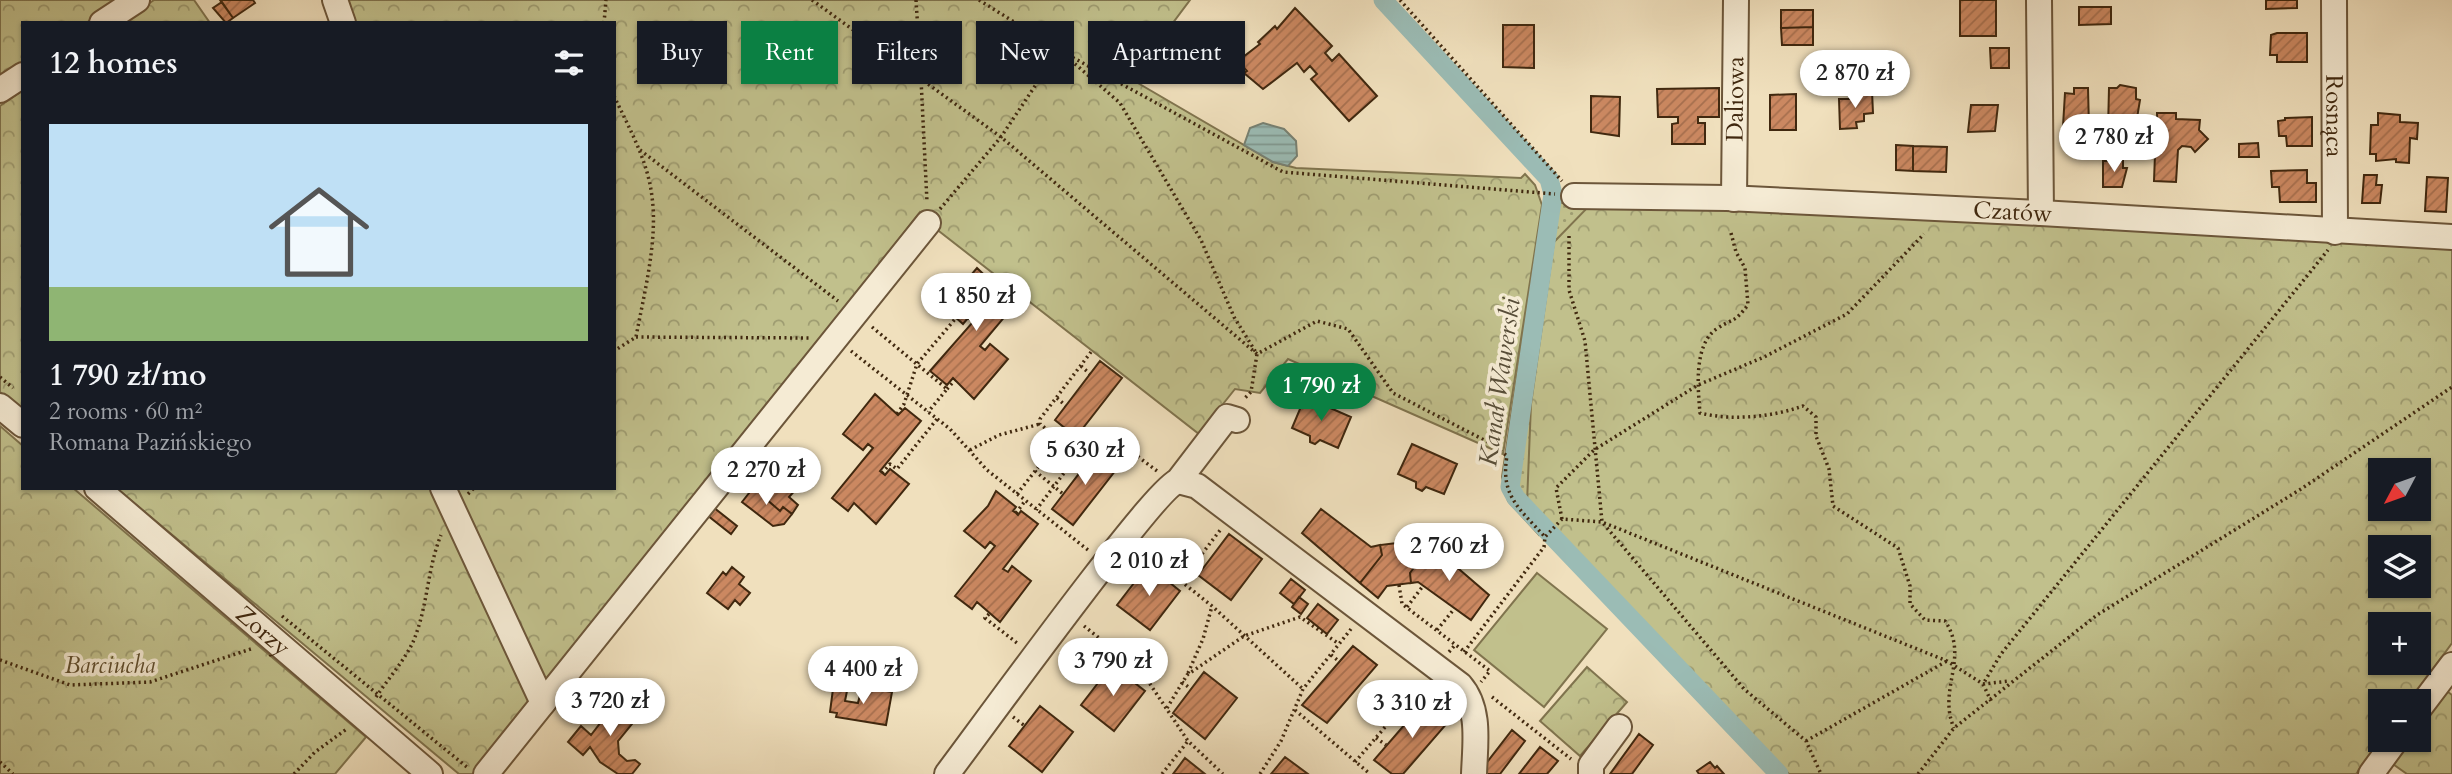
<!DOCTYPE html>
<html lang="en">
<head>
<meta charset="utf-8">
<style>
  :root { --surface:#171b24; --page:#242831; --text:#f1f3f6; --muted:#9ea1a6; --line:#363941; --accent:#0b8043 }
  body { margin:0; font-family:Cardo,serif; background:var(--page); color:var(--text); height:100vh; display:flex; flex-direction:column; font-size:26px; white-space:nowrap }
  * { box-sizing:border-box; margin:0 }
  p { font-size:23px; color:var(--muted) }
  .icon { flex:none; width:38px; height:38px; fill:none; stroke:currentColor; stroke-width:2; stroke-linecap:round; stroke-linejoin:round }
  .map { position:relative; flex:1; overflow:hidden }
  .details { position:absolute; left:21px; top:21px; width:595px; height:469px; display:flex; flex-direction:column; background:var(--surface); border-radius:0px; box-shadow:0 2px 5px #0004 }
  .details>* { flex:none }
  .banner { position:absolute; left:637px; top:21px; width:665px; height:63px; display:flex; gap:14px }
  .needle { width:46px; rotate:229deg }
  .tools { position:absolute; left:2368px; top:458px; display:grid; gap:14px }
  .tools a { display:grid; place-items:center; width:63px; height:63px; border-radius:0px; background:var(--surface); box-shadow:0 2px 5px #0004; font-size:35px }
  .price { position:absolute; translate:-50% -60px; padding:0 16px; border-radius:24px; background:#fff; color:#222; font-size:23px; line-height:46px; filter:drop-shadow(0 2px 4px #0008) }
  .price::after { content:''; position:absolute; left:50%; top:42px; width:21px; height:16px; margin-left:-10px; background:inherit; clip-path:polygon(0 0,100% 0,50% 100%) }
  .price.active { background:var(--accent); color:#fff }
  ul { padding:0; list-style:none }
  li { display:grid; align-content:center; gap:14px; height:371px; padding:0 28px }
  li+li { border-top:2px solid var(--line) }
  li span { display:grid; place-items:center; height:217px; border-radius:0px; color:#555 }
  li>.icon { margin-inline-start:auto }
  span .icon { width:126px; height:126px; fill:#fffc; stroke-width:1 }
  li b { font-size:30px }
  h2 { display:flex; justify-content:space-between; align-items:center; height:84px; padding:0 28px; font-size:30px }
  .tag { padding:0 24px; border-radius:0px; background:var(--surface); box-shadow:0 2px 5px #0004; font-size:24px; line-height:63px }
  .tag.active { background:var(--accent); color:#fff }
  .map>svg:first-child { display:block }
</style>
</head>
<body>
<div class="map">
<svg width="2452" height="774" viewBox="0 0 2452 774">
  <defs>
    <pattern id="grass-dots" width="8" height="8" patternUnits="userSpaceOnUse" patternTransform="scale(1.75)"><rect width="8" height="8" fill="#c1c08c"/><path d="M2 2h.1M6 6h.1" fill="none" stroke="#9e9c71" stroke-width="1.8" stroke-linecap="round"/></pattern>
    <pattern id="forest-crowns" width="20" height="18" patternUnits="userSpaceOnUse" patternTransform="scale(1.75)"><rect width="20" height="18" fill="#c1c08c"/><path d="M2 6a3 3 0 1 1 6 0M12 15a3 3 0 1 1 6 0" fill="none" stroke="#9e9c71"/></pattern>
    <pattern id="water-rules" width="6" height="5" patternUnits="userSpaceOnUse" patternTransform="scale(1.75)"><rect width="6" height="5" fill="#9bbcb5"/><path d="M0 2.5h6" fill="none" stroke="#809992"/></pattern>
    <pattern id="building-hatch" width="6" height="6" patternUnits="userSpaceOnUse" patternTransform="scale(1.75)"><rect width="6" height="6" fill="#cb8861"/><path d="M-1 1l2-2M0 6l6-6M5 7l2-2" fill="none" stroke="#a66f4e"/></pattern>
  </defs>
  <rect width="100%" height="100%" fill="#f0e0bd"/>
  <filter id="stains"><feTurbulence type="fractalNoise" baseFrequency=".00286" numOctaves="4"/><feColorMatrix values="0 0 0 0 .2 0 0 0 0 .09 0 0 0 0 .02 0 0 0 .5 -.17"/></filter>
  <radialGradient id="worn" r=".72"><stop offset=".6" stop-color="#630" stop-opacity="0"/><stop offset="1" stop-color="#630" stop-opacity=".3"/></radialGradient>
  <path fill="url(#grass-dots)" stroke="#80744e" stroke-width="2" d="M1557 202 1588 207 1527 503 1547 524 1539 535 1508 501 1502 477 1542 205Z"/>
  <path fill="url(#forest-crowns)" stroke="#80744e" stroke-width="2" fill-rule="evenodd" d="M0 0H121L86 23H23V63L0 76Z
    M154 0H194L210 23H121Z
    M343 0H1190L1131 79 1273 162 1296 168 1521 178 1525 174 1535 185 1542 205 1503 454 1288 359 1260 393 1235 389 1199 434 935 228 920 212 739 446 545 685 449 488H614V23H351Z
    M23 90V411L0 392V106Z
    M1606 201 2452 248V643L2409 702H2380L2381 740 2356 774H1789L1527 503 1531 404 1554 242 1588 207ZM2380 471H2418V509H2380ZM2380 548H2418V586H2380ZM2380 625H2418V663H2380Z
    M0 426 23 446V488H73L366 737 335 774H0Z
    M116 488H433L532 701 473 774H459Z
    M1587 667 1627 702 1580 756 1540 721Z
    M2444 689 2452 695V774H2407L2390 762 2406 740H2418L2419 723Z"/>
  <path fill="#c1c08c" stroke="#80744e" stroke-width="2" d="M1537 573 1607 629 1544 707 1474 650Z"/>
  <path fill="url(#water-rules)" stroke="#778173" stroke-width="2" d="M1263 123 1284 129 1296 141 1297 156 1288 166 1273 162 1244 145 1250 128Z"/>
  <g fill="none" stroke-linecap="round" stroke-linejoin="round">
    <path stroke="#9bbcb5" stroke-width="19" d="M1383 0 1549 179 1553 194 1510 487 1516 498 1779 774"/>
  </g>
  <path fill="url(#building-hatch)" stroke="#40280f" stroke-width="2" d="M220 0H253L255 3 233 18Z
    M1960 0H1996V36H1960Z
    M2266 0H2297V8L2266 9Z
    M222 2 233 18 226 23 213 8Z
    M2079 7H2111V24L2079 25Z
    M1295 8 1332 46 1325 53 1332 61 1339 54 1377 96 1349 121 1311 79 1317 74 1310 66 1304 72 1297 63 1263 89 1244 73 1247 71 1238 61 1260 44 1258 42 1275 26 1277 29Z
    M1781 10H1813V27L1781 28Z
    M1503 25H1534V68L1503 67Z
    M1813 27V45H1782L1781 28Z
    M2277 33H2307V62H2277V55H2270L2271 35Z
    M1990 48H2009V68H1991Z
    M2120 85 2136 88V99L2140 100 2136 124H2129L2125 119 2120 124V130H2108L2109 88H2117Z
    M1719 88V117H1698V123H1705V144H1672V124L1678 123V117H1658L1657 89Z
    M2074 88H2088L2089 128 2063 126 2065 93 2074 94Z
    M1859 91H1872L1873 113 1864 114V121L1856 122 1857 128 1840 129 1839 99H1859Z
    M1796 94V130H1770V95Z
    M1591 96 1620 97 1619 136 1591 132Z
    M1971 105H1998L1995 131 1968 132Z
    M2157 113H2176V119L2200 120 2199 130 2208 139 2195 152 2191 147 2182 146 2178 150 2176 182 2154 181 2155 154H2158Z
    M2378 113 2400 115V122L2418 123 2417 139 2410 138 2409 163 2396 162V159L2376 161V154H2370L2371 125H2378Z
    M2312 117V146H2287L2286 136H2279L2278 121 2285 120V118Z
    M2258 143 2259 157H2239V144Z
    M1896 145 1913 146V171L1896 170Z
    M1913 146 1947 147 1946 172 1913 171Z
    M2103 161H2123V168H2127L2122 187H2103Z
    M2307 170V183H2316V202H2280L2279 187H2272L2271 171Z
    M2364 175H2377L2376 185H2382L2380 203H2362Z
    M2427 177 2448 178 2446 212 2425 211Z
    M977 268 1000 290 1006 283 1022 296 980 346 985 350 990 344 1008 359 974 399 953 378 947 385 930 371 973 322 968 318 963 324 944 307Z
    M1100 361 1122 378 1076 437 1055 420Z
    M875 394 898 415 905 408 921 421 880 471 885 475 890 469 909 484 876 524 854 503 848 511 832 498 873 448 868 444 863 450 843 434Z
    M1305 397 1351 417 1338 448 1320 440 1315 444 1310 442V436L1292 428Z
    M1412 444 1457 464 1444 494 1426 487 1422 491 1416 488V482L1398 474Z
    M1097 450 1119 466 1073 525 1052 509Z
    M770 466 797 488 789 497 798 505 792 514 783 507 780 511 765 498 769 493 757 483 754 477Z
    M757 483 769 493 765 498 780 511 783 507 792 514 784 524 773 526 742 502Z
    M996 491 1016 507 1013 511 1016 513 1018 515 1021 511 1038 524 1003 569 1008 572 1012 566 1031 581 1000 622 977 602 972 609 955 596 995 546 990 542 985 548 964 531 988 506Z
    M713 507 737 526 731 534 707 515Z
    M1321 509 1371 547 1380 545 1382 555 1360 583 1302 533Z
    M1414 531 1431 545 1410 573 1411 583 1387 586 1378 598 1360 583 1382 555 1380 545 1405 542Z
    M1229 534 1262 559 1231 600 1198 575Z
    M1431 545 1489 595 1471 620 1418 582 1411 583 1410 573Z
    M1148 565 1180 591 1150 630 1117 605Z
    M732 567 744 577 739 584 750 593 740 605 735 600 728 609 707 593 723 572 726 575Z
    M1291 579 1305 590 1294 604 1280 593Z
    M1299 597 1308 604 1301 614 1292 607Z
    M1318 604 1338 620 1327 634 1307 618Z
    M1353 646 1377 665 1327 723 1302 705Z
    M1112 665 1145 691 1114 731 1081 705Z
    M1204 672 1237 698 1205 739 1173 713Z
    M862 687 892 692 886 725 836 717 837 713 830 712 833 689 847 691 845 701 858 703Z
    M621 696 641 713 618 741 619 754 627 761 635 760 640 764 632 774H618L600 762 590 747 583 755 568 742 581 726 591 735Z
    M1424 702 1449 721 1403 774H1392L1374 760Z
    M1040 706 1073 732 1042 772 1009 746Z
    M1512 730 1525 741 1500 774H1486L1481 770Z
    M1639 734 1653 745 1632 774H1610Z
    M1540 747 1558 761 1547 774H1519Z
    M1285 757 1308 774H1271Z
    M1185 758 1205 774H1173Z
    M1710 762 1715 768 1717 766 1724 774H1699L1697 771Z"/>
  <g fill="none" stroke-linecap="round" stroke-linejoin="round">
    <defs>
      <g id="minor">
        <path d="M335 0 343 23"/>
        <path d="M2039 0 2041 213"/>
        <path id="s1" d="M2334 0 2335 232"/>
        <path d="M102 23 137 0"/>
        <path d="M0 90 23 75"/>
        <path id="s2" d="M1574 196 1727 198 2041 213 2452 237"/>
        <path id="s3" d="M1734 199 1736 0"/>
        <path d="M0 406 23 425"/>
        <path d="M1178 481 1197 486 1460 685C1481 709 1475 744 1474 774"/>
        <path id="s4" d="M97 488 430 774"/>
        <path d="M443 488 543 703"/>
        <path d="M2418 710 2452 665"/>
        <path d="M486 774 928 223"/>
        <path d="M947 774C976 736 1154 489 1178 481L1227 417 1237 420"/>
        <path d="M1591 774V765L1619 727"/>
        <path d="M2371 774 2396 740"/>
      </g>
    </defs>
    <use href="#minor" stroke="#6c563a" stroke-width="28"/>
    <path stroke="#40280f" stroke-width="3.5" stroke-dasharray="2 3.5" stroke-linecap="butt" d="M812 0 921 79 927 202
      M916 0 921 79 1001 137 1257 354 1317 321 1348 329 1393 393 1490 443 1507 456C1500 496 1520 509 1545 537
      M979 0 1059 50 1283 172 1555 194
      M1400 0 1562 181
      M604 23 606 0
      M614 96C629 128 648 161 652 197 658 240 644 294 636 337L614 351
      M640 150 838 301
      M940 209 1001 137 1059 50 1120 103 1201 240 1234 317 1257 354 1251 392 1243 400
      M1731 233 1736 252 1745 268 1748 305C1733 324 1735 317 1718 328 1693 343 1698 389 1700 413 1732 421 1772 417 1803 406L1816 417V436L1829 469 1833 506 1898 548 1910 586V604L1925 620 1945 621C1970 658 1937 689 1954 728
      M1569 236V290L1585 341 1602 522 1744 689 1806 741 1821 774
      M872 327 947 389 928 412
      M636 337 809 338
      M851 351 950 429 987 470 1088 550
      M1081 366 1090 374
      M0 377 13 388
      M947 389 955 380
      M1057 398 1066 406
      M897 414 904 404 917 364 956 318
      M970 450 999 435 1040 424
      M1088 462 1040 424V419L1091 352
      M1035 471 1063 494
      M882 473 890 464 897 469 937 419
      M468 494 474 488
      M1017 494 1043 461 1063 444
      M1036 510 1086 444 1098 436 1116 440 1157 471
      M1016 513 1025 501
      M1562 519 1556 488 1594 450 1698 385 1764 357 1847 314 1924 234
      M1142 550 1212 606 1303 689
      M1122 572 1134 582
      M1182 580 1221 529
      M1399 585 1402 604 1490 671 1481 682
      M1407 607 1423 586
      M989 614 985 618 1017 643
      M282 616 468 768
      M1084 626 1142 672 1188 741 1223 774
      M1437 630 1455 608
      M1449 652 1455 645
      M1464 652 1544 547 1545 537 1562 519 1602 522 1947 661 1983 684 2010 681
      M1060 653 1092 677 1114 649
      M1331 655 1340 662
      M0 660 70 685 150 682 254 648
      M1188 673 1203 639 1212 606
      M1092 677 1099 683
      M1182 682 1191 689
      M376 697C388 679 404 661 413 642 428 607 427 569 441 535
      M1492 697 1571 759
      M1991 701 1983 684 2001 654 2328 250
      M1167 708 1187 675 1244 636 1300 617 1339 644
      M1295 710 1370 774
      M1403 710 1412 717
      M1013 717 1025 726
      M1376 738 1386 745
      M1806 741 1947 661
      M0 762 13 774
      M1355 762 1424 682
      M294 774 315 752 348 728
      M1162 774 1188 741
      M1260 774 1281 741 1303 689 1351 629
      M1918 774 1954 728 2097 615 2301 489 2452 387"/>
    <use href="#minor" stroke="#f5ebd4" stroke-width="24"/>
  </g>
  <g text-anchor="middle" stroke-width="7" stroke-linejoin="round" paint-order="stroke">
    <g font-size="24" fill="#40280f" stroke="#f5ebd4">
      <text dy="8" stroke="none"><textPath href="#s3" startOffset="100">Daliowa</textPath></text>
      <text dy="8" stroke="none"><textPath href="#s1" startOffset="116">Rosnąca</textPath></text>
      <text dy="8" stroke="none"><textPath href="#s2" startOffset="439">Czatów</textPath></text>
      <text dy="8" stroke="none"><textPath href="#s4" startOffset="219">Zorzy</textPath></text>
    </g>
    <g font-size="24" font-style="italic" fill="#604e2e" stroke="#f5ebd4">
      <text x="110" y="673">Barciucha</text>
    </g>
    <g font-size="26" font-style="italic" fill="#574d38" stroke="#f5ebd4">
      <text transform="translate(1499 382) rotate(-82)" y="9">Kanał Wawerski</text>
    </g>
  </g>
  <rect width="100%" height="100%" filter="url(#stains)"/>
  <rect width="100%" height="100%" fill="url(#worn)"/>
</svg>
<div class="tools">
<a><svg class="needle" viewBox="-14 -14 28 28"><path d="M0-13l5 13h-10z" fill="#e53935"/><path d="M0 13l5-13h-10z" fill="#9ea1a6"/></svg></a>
<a><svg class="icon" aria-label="layers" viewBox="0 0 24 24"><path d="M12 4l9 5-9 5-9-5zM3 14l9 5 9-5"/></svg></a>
<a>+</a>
<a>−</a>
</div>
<b class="price" style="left:1855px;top:110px">2 870 zł</b>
<b class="price" style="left:2114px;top:174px">2 780 zł</b>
<b class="price" style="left:976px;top:333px">1 850 zł</b>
<b class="price active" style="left:1321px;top:423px">1 790 zł</b>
<b class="price" style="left:1085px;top:487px">5 630 zł</b>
<b class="price" style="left:766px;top:507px">2 270 zł</b>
<b class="price" style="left:1449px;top:583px">2 760 zł</b>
<b class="price" style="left:1149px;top:598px">2 010 zł</b>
<b class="price" style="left:1113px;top:698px">3 790 zł</b>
<b class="price" style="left:863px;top:706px">4 400 zł</b>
<b class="price" style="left:610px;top:738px">3 720 zł</b>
<b class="price" style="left:1412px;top:740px">3 310 zł</b>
<div class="banner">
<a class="tag">Buy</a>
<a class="tag active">Rent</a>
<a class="tag">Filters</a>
<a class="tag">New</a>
<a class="tag">Apartment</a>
</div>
<section class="details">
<h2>12 homes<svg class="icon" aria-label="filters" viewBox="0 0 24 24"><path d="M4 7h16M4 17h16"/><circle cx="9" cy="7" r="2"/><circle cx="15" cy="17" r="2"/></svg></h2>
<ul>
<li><span style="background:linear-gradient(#bfe0f5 75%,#8fb573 0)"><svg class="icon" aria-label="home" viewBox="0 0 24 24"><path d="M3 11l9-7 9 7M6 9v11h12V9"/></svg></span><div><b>1 790 zł/mo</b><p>2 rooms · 60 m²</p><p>Romana Pazińskiego</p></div></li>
</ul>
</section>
</div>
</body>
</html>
